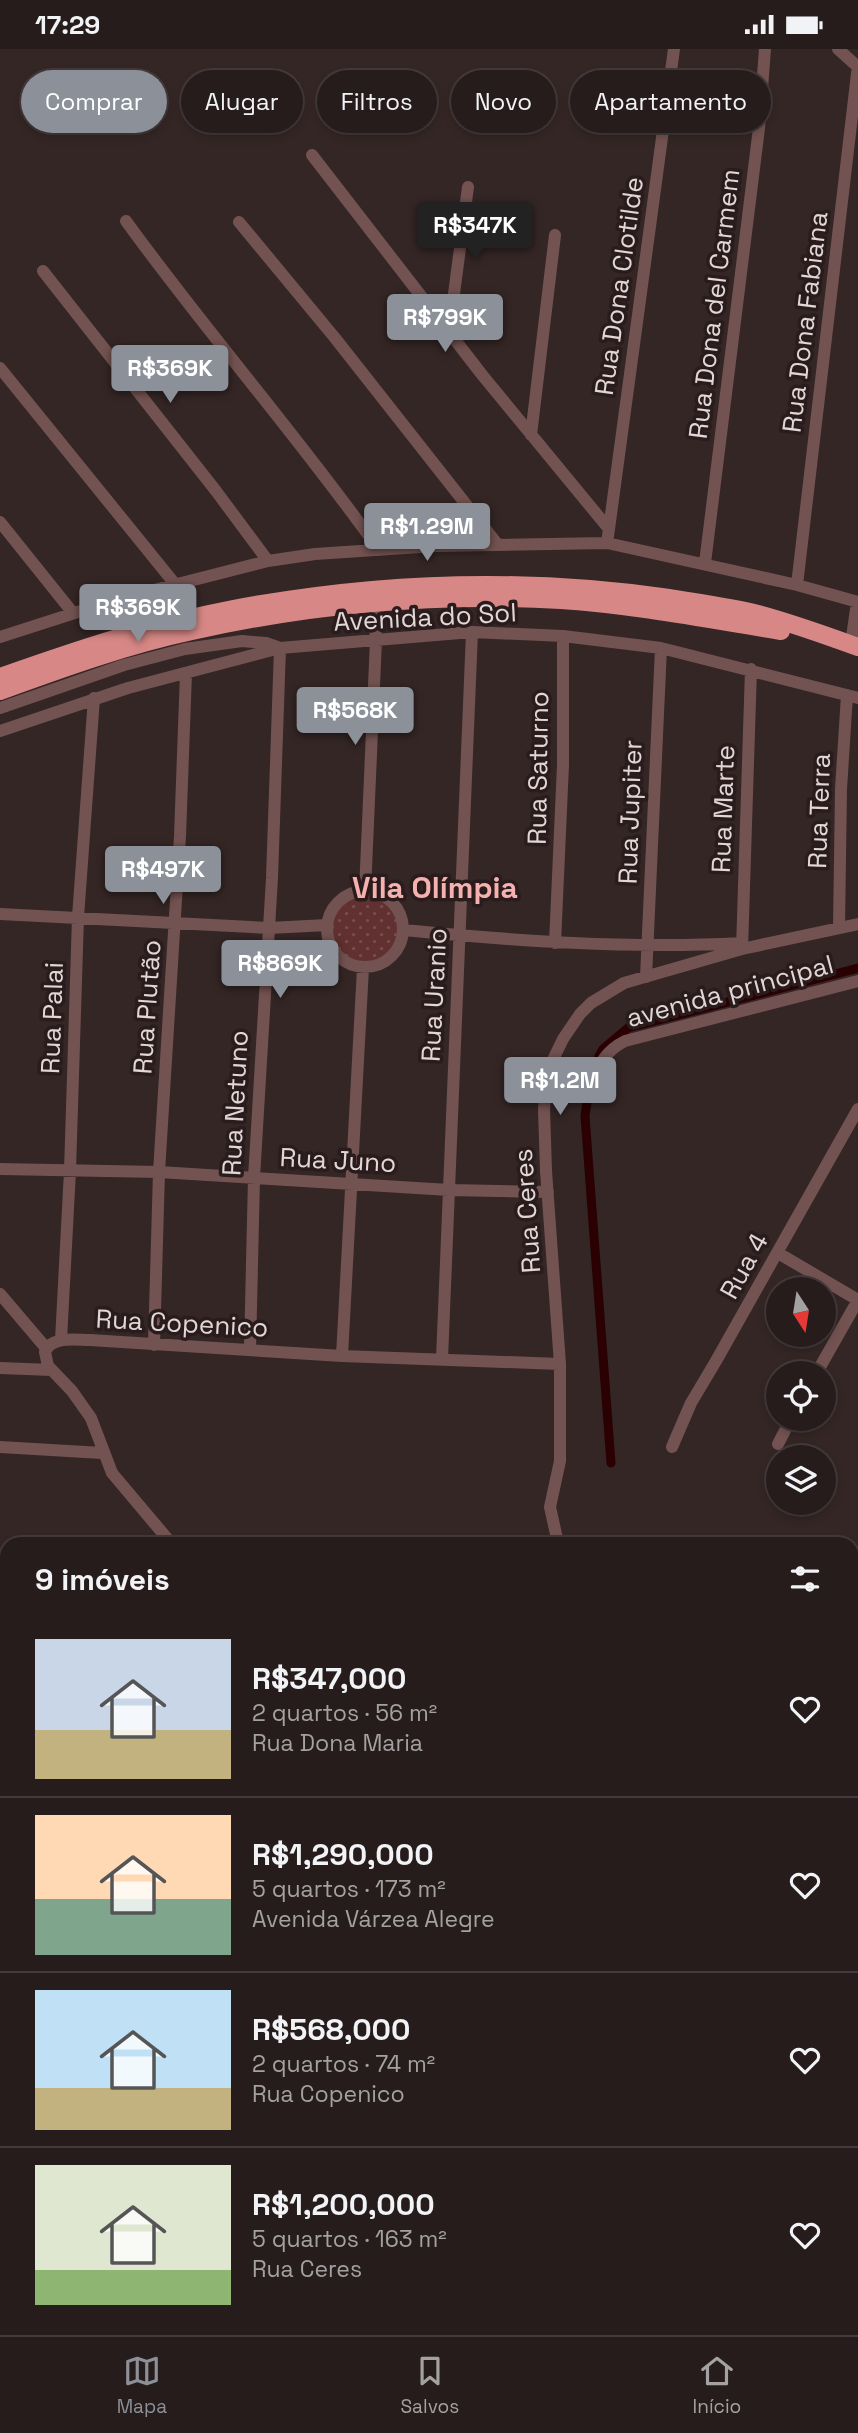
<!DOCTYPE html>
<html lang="pt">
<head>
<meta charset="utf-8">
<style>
  :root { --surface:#271c1c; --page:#2f2525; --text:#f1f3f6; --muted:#a4a1a3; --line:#433a3b; --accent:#8c9099 }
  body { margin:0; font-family:"Space Grotesk",sans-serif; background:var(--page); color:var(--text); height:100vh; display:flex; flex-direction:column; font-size:26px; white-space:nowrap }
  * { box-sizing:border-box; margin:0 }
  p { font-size:23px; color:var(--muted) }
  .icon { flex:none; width:38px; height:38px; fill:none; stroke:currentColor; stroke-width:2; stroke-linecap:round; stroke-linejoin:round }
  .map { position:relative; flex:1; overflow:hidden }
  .panel { position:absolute; left:0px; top:1488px; width:859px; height:800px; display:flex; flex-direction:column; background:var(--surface); border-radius:21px 21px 0 0; box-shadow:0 4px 10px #0003,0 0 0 2px var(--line) }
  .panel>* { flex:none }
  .banner { position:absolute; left:21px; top:21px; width:817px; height:63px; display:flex; gap:14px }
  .needle { width:46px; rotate:168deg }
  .controls { position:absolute; left:766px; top:1228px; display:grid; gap:14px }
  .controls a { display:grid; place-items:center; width:70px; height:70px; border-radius:50%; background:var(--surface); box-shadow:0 4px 10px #0003,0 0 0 2px var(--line); font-size:35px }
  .price { position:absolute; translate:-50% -60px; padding:0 16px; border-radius:7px; background:var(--accent); color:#fff; font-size:23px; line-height:46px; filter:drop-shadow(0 2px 4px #0008) }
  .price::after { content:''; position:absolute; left:50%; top:42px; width:21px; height:16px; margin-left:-10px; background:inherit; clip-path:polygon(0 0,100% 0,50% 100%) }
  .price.selected { background:#222; color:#fff }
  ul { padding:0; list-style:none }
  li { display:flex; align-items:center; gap:21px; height:175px; padding:0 35px }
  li+li { border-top:2px solid var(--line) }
  li span { display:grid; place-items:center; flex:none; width:196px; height:140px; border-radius:0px; color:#555 }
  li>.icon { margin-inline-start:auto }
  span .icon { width:84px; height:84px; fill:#fffc; stroke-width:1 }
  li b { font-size:30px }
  h2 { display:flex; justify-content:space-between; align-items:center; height:84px; padding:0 35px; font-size:30px }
  .pill { padding:0 24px; border-radius:32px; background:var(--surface); box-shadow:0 4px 10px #0003,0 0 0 2px var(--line); font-size:24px; line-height:63px }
  .pill.selected { background:var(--accent); color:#fff }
  .status { display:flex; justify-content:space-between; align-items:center; height:49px; padding:0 35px; background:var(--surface); direction:ltr }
  .status svg { height:19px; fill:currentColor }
  .menu { display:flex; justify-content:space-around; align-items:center; height:98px; border-top:2px solid var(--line); background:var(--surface); font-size:19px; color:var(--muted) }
  .menu a { display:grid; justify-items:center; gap:4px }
  .menu .selected { color:var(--accent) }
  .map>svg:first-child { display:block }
</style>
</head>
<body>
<div class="status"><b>17:29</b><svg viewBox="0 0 49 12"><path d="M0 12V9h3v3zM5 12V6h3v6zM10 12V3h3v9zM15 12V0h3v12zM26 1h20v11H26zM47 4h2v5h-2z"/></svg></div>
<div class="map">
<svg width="858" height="2286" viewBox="0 0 858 2286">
  <defs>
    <pattern id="grass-dots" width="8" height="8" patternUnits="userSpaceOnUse" patternTransform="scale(1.75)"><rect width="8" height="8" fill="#613030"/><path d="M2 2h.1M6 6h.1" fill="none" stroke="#774d4d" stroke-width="1.8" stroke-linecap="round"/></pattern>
  </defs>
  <rect width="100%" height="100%" fill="#342625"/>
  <path fill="url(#grass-dots)" d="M332 880a33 33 0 1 1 66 0a33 33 0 1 1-66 0Z"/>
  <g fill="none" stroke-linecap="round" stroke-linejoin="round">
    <path stroke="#2a0002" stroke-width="9" d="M596 1013 603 1000 628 979 858 919
      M591 1026 585 1067 611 1414"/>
    <path stroke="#735351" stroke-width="12" d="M838 0 858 18
      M312 106 483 327 609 480 607 494
      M126 172C207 284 299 388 379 501
      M239 173 335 289 498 496
      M43 222 216 442 268 512
      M449 283 468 138
      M0 319 175 535
      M531 386 555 186
      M0 473 73 564
      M609 480 674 0
      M705 514 759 79 765 0
      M797 536 858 16
      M0 588 115 551 268 512 315 505 436 497 607 494 797 536 858 553
      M851 595 857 553
      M0 659 124 616 185 600 242 592 266 594 280 599 272 829 254 1129 250 1301
      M0 682 128 639 280 599 472 583 563 587 661 599 858 649
      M365 842 376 591 373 553
      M327 880a38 38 0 1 1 76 0a38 38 0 1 1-76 0Z
      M0 865 269 879 327 876
      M839 879 841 740 847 646
      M404 881C516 892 629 900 742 894
      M555 894 563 716V587
      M742 900 751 620
      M646 928 661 599
      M593 1033C599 1014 607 1001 625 992L858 932
      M0 1120 159 1123 449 1141 548 1143
      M778 1204 858 1251
      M0 1245 46 1299
      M61 1291 70 1122 78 868 94 649
      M154 1296 159 1123 180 787 186 624
      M342 1307 363 919
      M442 1310 472 583
      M0 1319 52 1321
      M816 1325 858 1251
      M778 1395 791 1370
      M0 1398 102 1404
      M672 1398 691 1354 716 1312 858 1060
      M171 1494 112 1424 91 1369 72 1342 48 1317 45 1303C51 1287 75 1291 90 1291L342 1307 560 1315
      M558 1494 550 1458 560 1412V1315L546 1122 544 1060 548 1021 563 990 580 965 591 954 624 934 742 900 858 875
      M0 1595 7 1596
      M852 1787H858
      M7 1837 3 1864 0 1966 7 2050
      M0 2138 7 2137
      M314 2280 315 2286
      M557 2280V2286
      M672 2280 673 2286"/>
    <path stroke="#d78886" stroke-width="18" d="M0 628C76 601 154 575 233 560 377 533 524 528 669 549 699 554 729 558 758 565 792 574 825 586 858 598
      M0 642C63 619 127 596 192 582 312 555 437 544 561 551 635 556 707 570 781 582"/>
  </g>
  <g text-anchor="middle" stroke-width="7" stroke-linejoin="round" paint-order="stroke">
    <g font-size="26" fill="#e0d7d6" stroke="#2a1c1c">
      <text transform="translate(619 237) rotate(-82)" y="9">Rua Dona Clotilde</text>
      <text transform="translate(714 255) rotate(-83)" y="9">Rua Dona del Carmem</text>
      <text transform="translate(805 273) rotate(-83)" y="9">Rua Dona Fabiana</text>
      <text transform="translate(425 568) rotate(-3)" y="9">Avenida do Sol</text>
      <text transform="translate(538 719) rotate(-89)" y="9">Rua Saturno</text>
      <text transform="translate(723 760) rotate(-88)" y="9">Rua Marte</text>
      <text transform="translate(819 762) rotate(-88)" y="9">Rua Terra</text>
      <text transform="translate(630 763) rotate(-88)" y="9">Rua Jupiter</text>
      <text transform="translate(730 942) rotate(-15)" y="9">avenida principal</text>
      <text transform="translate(434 946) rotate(-87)" y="9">Rua Uranio</text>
      <text transform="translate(147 958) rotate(-86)" y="9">Rua Plutão</text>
      <text transform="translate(52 969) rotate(-88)" y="9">Rua Palai</text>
      <text transform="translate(235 1054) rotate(-87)" y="9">Rua Netuno</text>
      <text transform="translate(338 1111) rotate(3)" y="9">Rua Juno</text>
      <text transform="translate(527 1162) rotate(-94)" y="9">Rua Ceres</text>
      <text transform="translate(744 1217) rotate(-61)" y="9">Rua 4</text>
      <text transform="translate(182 1274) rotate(3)" y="9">Rua Copenico</text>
    </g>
    <g font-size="30" font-weight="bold" fill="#f5b1af" stroke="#2a1c1c">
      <text x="435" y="849">Vila Olímpia</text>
    </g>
  </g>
</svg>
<div class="controls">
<a><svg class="needle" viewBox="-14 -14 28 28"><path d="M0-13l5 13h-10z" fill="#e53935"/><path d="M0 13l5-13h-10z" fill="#a4a1a3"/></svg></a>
<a><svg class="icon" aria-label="locate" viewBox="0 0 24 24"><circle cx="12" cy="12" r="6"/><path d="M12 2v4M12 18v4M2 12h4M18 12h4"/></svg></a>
<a><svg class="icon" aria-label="layers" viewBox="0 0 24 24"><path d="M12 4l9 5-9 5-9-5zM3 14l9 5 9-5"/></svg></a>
</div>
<b class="price selected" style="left:475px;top:213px">R$347K</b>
<b class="price" style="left:445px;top:305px">R$799K</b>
<b class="price" style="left:170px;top:356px">R$369K</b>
<b class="price" style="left:427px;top:514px">R$1.29M</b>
<b class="price" style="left:138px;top:595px">R$369K</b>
<b class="price" style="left:355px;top:698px">R$568K</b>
<b class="price" style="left:163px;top:857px">R$497K</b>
<b class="price" style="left:280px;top:951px">R$869K</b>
<b class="price" style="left:560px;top:1068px">R$1.2M</b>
<div class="banner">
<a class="pill selected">Comprar</a>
<a class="pill">Alugar</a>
<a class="pill">Filtros</a>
<a class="pill">Novo</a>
<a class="pill">Apartamento</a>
</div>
<section class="panel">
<h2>9 imóveis<svg class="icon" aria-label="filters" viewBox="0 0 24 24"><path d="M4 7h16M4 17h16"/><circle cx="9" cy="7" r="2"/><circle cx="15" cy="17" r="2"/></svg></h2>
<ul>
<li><span style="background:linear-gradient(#c9d6e8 65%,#c2b280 0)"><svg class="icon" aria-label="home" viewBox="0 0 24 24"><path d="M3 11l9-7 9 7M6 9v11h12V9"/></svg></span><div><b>R$347,000</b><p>2 quartos · 56 m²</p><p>Rua Dona Maria</p></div><svg class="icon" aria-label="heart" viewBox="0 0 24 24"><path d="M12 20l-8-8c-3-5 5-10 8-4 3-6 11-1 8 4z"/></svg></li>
<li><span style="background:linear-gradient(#ffd9b3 60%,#7fa58c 0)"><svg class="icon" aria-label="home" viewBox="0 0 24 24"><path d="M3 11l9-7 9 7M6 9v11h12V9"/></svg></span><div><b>R$1,290,000</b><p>5 quartos · 173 m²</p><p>Avenida Várzea Alegre</p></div><svg class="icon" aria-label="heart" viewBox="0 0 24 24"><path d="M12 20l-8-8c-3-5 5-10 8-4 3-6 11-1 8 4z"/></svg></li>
<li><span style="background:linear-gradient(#bfe0f5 70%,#c2b280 0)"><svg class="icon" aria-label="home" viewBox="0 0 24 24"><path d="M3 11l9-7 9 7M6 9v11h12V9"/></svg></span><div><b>R$568,000</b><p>2 quartos · 74 m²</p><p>Rua Copenico</p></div><svg class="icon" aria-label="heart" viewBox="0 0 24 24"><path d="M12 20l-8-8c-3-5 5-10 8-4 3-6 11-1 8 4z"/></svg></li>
<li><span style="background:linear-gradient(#dfe7d0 75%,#8fb573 0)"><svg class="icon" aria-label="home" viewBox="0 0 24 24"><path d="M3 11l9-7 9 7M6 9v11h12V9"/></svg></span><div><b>R$1,200,000</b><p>5 quartos · 163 m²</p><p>Rua Ceres</p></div><svg class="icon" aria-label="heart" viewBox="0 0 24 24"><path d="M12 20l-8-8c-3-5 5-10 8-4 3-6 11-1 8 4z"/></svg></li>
</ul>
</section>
</div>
<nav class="menu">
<a class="selected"><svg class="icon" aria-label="map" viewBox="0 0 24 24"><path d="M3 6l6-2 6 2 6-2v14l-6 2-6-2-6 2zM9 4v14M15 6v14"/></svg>Mapa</a>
<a><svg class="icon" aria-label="saved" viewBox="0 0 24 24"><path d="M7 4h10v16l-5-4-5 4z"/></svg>Salvos</a>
<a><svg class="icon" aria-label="home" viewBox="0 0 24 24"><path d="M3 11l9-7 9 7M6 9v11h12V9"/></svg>Início</a>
</nav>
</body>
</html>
